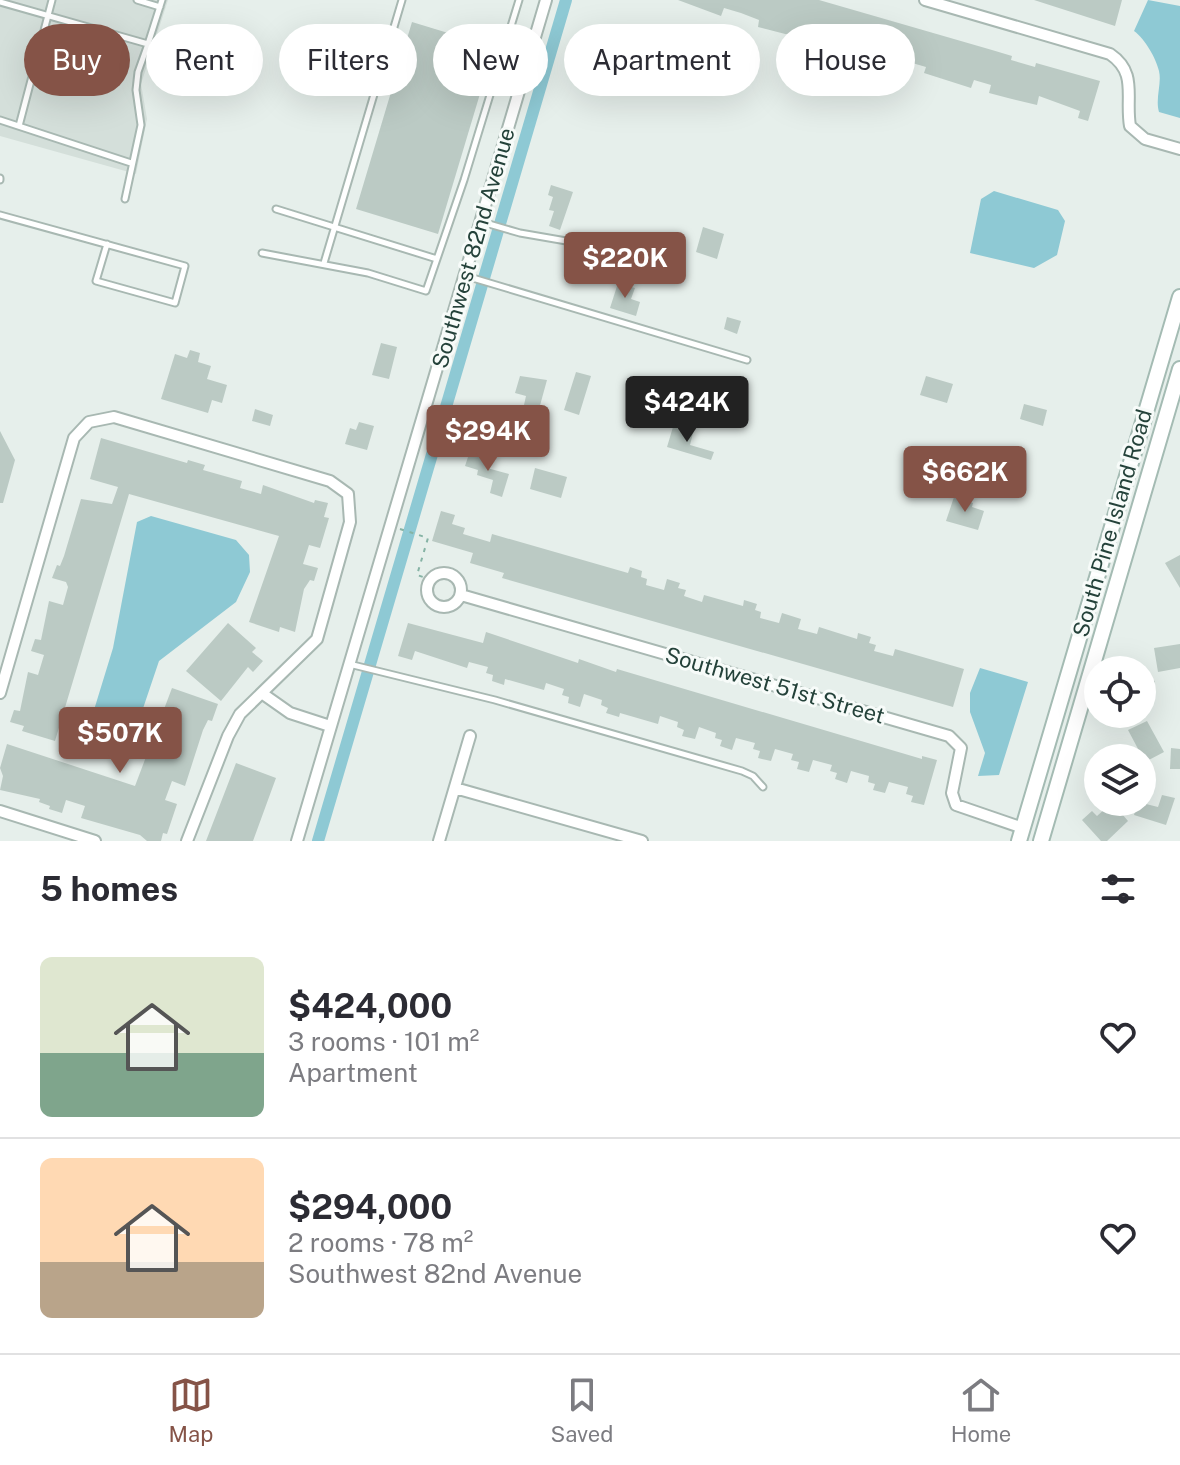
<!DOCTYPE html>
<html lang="en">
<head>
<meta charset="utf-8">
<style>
  :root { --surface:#fff; --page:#f7f7f7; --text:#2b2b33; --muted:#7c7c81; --line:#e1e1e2; --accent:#855347 }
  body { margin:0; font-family:"Public Sans",sans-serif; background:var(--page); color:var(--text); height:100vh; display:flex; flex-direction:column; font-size:30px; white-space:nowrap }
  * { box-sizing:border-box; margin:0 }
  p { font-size:26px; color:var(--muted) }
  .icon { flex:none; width:44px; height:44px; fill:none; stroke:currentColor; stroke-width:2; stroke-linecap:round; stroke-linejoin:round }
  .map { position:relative; height:841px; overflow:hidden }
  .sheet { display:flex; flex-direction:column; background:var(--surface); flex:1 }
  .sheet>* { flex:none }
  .banner { position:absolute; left:24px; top:24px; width:1132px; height:72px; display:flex; gap:16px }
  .buttons { position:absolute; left:1084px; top:656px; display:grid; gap:16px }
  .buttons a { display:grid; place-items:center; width:72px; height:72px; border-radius:50%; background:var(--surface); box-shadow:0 8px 32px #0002; font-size:40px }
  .price { position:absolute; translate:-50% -68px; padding:0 18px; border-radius:8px; background:var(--accent); color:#fff; font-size:26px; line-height:52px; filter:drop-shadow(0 2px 4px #0008) }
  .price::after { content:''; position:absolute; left:50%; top:48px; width:24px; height:18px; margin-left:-12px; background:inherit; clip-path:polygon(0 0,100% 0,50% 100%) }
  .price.current { background:#222; color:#fff }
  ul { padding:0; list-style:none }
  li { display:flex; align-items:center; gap:24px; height:200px; padding:0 40px }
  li+li { border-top:2px solid var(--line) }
  li span { display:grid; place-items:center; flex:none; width:224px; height:160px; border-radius:12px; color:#555 }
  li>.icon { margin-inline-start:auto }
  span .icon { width:96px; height:96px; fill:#fffc; stroke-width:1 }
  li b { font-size:34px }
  h2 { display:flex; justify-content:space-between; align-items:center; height:96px; padding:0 40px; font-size:34px }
  .chip { padding:0 28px; border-radius:36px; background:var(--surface); box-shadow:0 8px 32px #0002; font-size:28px; line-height:72px }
  .chip.current { background:var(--accent); color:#fff }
  .tab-bar { display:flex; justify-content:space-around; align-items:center; height:112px; border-top:2px solid var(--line); background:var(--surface); font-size:22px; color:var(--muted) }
  .tab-bar a { display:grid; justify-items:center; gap:4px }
  .tab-bar .current { color:var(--accent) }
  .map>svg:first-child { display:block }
</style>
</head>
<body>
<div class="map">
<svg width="1180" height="841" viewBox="0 0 1180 841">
  <rect width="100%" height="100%" fill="#e6efeb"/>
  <path fill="#d4dfda" d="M0 0H168L141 84 147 119 136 174 0 136Z"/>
  <path fill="#8ec9d4" d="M1148 0 1180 6V118L1159 112C1155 98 1162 84 1159 71 1156 58 1145 39 1134 31Z
    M994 191 1058 210 1065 221 1057 255 1034 268 970 253 981 199Z
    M151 516 236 540 249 555 250 572 236 602 159 661 131 744 120 753 86 736 113 648 137 522Z
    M980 668 1028 682 999 775 978 776 985 753 970 712V693Z"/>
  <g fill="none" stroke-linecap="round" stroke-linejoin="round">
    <path stroke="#8ec9d4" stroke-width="12" d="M318 841 566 0"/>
  </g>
  <path fill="#bbcac4" d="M678 0H819L992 50 1012 56 1011 60 1035 67 1036 63 1100 81 1088 121 1078 118 1080 111 1039 96 1037 105 1008 98 989 93 991 85 974 80 971 88 924 73 926 67 902 60 900 67 881 61 884 54 867 49 865 57 829 47 831 40 795 30 793 36 758 27 759 20 741 13 724 8 721 16Z
    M1034 0H1122L1115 26Z
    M412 22 494 47 438 234 356 209Z
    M551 185 573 192 560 230 549 226 554 211 549 210 553 197 548 195Z
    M703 227 724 234 717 259 696 252Z
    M618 283 635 288 631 299 640 302 636 316 610 308Z
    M727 317 741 321 737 334 724 329Z
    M381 343 397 347 389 379 372 375Z
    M190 350 200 353 198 362 211 366 207 379 227 385 222 403 212 400 208 413 161 399 175 354 187 358Z
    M576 372 591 376 579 415 564 410Z
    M520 376 547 380 539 409 524 405 526 396 515 393Z
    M926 376 953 384 947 403 920 395Z
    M1024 404 1047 410 1043 426 1020 419Z
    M255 409 273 415 270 426 252 421Z
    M359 422 374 426 367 450 345 444 350 428 356 430Z
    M673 427 693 433 690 445 714 452 711 460 667 447Z
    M0 431 15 460 3 503H0Z
    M101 438 187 463 188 460 205 465 203 470 242 481 240 488 261 494 263 485 314 503 315 500 328 503 324 517 329 518 320 548 309 545 303 564 318 568 314 581 310 580 304 589 295 632 280 627 279 632 249 622 279 536 129 494 55 741 22 731 24 726 10 722 14 710 20 711 28 672 38 675 44 655 31 651 35 639 41 640 49 601 63 605 68 587 66 582 52 578 57 565 60 566 64 556 81 499 112 504 118 487 90 479Z
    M470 451 490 458 487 468 509 474 502 497 490 493 493 480 477 475 478 470 465 466Z
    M535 468 567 477 561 498 530 489Z
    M954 497 973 503 972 507 984 511 978 530 946 521Z
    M441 511 455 515 452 524 465 528 463 534 490 542 492 534 628 573 630 567 642 571 641 577 647 579 646 585 664 590 667 579 680 583 678 588 686 590 684 596 702 602 704 595 743 606 744 600 757 604 755 610 761 612 760 618 779 623 782 613 801 619 798 629 817 634 819 627 857 639 858 633 871 637 869 643 876 645 874 651 893 656 895 649 964 669 953 707 502 578 504 573 470 563 473 553 432 541Z
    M1180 555V588L1165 563Z
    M228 623 256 648 252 652 263 661 253 672 248 667 221 701 186 671Z
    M408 623 483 643 486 632 578 663 579 659 616 672 617 669 922 759V756L937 760 924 805 911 802 913 796 906 794 908 787 889 782 885 793 873 790 875 784 868 782 869 776 851 771 847 783 835 779 837 773 830 771 832 765 813 760 809 772 797 769 799 762 791 760 793 754 775 749 771 761 758 758 760 751 753 749 755 743 736 738 732 750 720 746 722 740 715 738 716 733 699 727 695 739 682 736 684 730 677 727 678 722 660 716 658 724 620 713 619 717 606 713 608 708 601 705 602 700 584 694 580 707 568 703 569 697 562 695 564 689 546 683 544 690 505 679 504 685 492 681 493 675 486 673 488 667 469 662 467 668 415 651 412 660 398 656Z
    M1180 644V668L1158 672 1154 648Z
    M1142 677 1155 681 1144 715H1142Z
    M172 688 218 704 212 721 208 720 203 730 185 786 172 781 165 800 177 804 167 834 163 833 161 841H147L140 835 81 818 85 806 66 800 62 813 49 809 50 806 39 802 40 799 0 790 3 776 0 768 7 744 135 786Z
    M1147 721 1164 752 1145 762 1128 730Z
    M1171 748 1180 749V769H1170Z
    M236 763 276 778 253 841H206Z
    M1162 795 1175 798 1166 825 1134 815 1138 802 1158 807Z
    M1106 808 1111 814 1117 808 1128 821 1107 841H1101L1082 820 1092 811 1097 816Z"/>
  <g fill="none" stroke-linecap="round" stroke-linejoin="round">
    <defs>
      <path id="service" d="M137 0 160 7
        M0 2 148 44 162 0
        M0 120 131 163
        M19 126 52 0
        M0 180V178
        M125 199 141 125 136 90 138 72 148 44
        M276 209 437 259
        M0 215 185 266 175 303 96 281 107 244
        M482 222 520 233 630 252
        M262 253 368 273 426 291 464 180 519 0
        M324 263 402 0
        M466 276 747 360
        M349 664 495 700 742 771 753 776 763 787"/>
      <path id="minor" d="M925 0 1110 54C1138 73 1125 97 1130 126L1145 139 1180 149
        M427 590a17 17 0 1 1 34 0a17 17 0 1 1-34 0Z
        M461 595 949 736 961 748 952 793 956 805 1023 828
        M0 693 74 438 89 422 114 417 330 481 348 494 350 522 317 639 240 714 228 736 187 841
        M263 694 290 713 330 726
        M455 788 642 841
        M0 811 95 841
        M297 841 546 0
        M439 841 470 736"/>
      <path id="secondary" d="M1019 841 1180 297
        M1041 841 1180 369"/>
    </defs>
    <use href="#service" stroke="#a8b8b2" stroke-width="9"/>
    <use href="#minor" stroke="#a8b8b2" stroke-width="14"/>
    <use href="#secondary" stroke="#a4bbb3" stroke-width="18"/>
    <path stroke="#86b3a5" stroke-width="2" stroke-dasharray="4 6" stroke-linecap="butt" d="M400 529 428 538 417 575 423 577"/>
    <use href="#service" stroke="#fff" stroke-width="5"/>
    <use href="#minor" stroke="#fff" stroke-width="10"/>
    <use href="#secondary" stroke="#fff" stroke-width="14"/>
  </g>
  <g text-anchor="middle" stroke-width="6" stroke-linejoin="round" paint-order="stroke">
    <g font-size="22" fill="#24423a" stroke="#f7fbf9">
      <text transform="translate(473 248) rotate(-74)" y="8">Southwest 82nd Avenue</text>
      <text transform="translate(1112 523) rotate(-74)" y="8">South Pine Island Road</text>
      <text transform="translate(775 685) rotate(16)" y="8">Southwest 51st Street</text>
    </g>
  </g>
</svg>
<div class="buttons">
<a><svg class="icon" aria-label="locate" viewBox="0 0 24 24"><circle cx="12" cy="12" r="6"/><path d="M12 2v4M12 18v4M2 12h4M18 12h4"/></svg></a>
<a><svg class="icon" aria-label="layers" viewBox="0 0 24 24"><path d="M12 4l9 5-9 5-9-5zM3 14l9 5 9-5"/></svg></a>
</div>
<b class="price" style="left:625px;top:300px">$220K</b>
<b class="price current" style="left:687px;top:444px">$424K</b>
<b class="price" style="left:488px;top:473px">$294K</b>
<b class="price" style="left:965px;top:514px">$662K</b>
<b class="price" style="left:120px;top:775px">$507K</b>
<div class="banner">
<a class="chip current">Buy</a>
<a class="chip">Rent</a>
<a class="chip">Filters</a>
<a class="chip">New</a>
<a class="chip">Apartment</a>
<a class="chip">House</a>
</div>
</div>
<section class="sheet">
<h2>5 homes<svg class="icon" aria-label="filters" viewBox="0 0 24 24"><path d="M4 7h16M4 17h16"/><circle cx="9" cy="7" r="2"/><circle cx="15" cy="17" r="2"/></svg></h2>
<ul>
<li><span style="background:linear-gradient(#dfe7d0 60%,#7fa58c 0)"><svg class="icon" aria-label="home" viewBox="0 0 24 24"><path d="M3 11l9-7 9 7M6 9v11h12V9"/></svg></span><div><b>$424,000</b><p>3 rooms · 101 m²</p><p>Apartment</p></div><svg class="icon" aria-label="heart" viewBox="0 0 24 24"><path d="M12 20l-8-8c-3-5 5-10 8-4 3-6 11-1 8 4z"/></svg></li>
<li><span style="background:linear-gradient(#ffd9b3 65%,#b9a48a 0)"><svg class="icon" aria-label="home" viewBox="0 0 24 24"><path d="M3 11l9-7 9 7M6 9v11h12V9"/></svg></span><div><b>$294,000</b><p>2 rooms · 78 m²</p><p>Southwest 82nd Avenue</p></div><svg class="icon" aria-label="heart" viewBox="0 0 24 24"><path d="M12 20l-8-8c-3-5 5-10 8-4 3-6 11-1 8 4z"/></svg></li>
</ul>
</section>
<nav class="tab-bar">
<a class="current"><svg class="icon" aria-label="map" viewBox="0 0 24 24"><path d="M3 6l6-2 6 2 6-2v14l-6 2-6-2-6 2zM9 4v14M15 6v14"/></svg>Map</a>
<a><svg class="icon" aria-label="saved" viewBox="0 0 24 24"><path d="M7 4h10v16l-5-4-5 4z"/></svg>Saved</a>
<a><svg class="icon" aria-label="home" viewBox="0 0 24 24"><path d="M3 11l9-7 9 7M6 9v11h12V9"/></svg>Home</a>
</nav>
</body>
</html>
